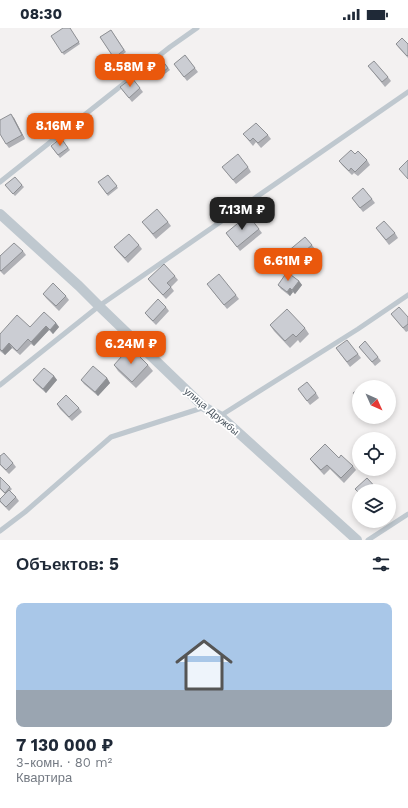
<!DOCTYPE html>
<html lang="ru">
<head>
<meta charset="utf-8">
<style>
  :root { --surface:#fff; --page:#f6f6f7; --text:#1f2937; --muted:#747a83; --line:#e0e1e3; --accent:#ea580c }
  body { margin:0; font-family:"Work Sans",sans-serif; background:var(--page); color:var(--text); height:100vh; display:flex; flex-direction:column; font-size:15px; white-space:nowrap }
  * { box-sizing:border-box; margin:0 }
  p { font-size:13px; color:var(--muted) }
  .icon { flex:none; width:22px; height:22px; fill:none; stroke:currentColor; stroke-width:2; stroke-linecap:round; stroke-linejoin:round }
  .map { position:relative; height:512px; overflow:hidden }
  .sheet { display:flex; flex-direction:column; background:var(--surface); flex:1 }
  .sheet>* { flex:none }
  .needle { width:26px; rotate:135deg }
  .buttons { position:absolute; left:352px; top:352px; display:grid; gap:8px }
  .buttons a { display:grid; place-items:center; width:44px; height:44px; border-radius:50%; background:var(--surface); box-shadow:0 2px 6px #0003; font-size:20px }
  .price { position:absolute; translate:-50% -34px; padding:0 9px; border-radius:8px; background:var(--accent); color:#fff; font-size:13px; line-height:26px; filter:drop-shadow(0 1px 2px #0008) }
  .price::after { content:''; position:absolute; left:50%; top:24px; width:12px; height:9px; margin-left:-6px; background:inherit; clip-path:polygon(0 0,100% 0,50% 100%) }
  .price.current { background:#222; color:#fff }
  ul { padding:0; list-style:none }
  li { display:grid; align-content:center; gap:8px; height:212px; padding:0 16px }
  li+li { border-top:1px solid var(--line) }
  li span { display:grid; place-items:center; height:124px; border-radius:8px; color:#555 }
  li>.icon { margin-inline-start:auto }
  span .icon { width:72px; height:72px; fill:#fffc; stroke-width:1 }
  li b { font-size:17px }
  h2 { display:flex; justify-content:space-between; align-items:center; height:48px; padding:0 16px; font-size:17px }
  .status { display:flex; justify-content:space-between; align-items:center; height:28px; padding:0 20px; background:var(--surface); direction:ltr }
  .status svg { height:11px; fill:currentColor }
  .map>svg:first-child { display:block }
</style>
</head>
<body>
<div class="status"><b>08:30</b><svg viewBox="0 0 49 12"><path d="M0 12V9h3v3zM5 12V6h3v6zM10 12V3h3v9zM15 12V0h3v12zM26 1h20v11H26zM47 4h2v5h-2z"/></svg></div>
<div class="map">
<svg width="408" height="512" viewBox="0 0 408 512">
  <rect width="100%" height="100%" fill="#f3f1f1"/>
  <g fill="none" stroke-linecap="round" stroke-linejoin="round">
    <path stroke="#bfc8cf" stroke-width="5" d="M0 154 170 19 197 0
      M0 357 99 278 408 64
      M219 387 220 388 358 301 408 267
      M0 503 25 484 111 409 205 379
      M368 512 408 486"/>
    <path stroke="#bfc8cf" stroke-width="10" d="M0 186 79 258 99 278 204 379 220 388 357 512"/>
  </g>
  <path fill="#afb0b5" d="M70 0 80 16 64 27 51 8Z
    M111 2 126 24 115 32 100 9Z
    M396 16H408V30L399 20Z
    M185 27 198 44 187 53 174 36Z
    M162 32 170 42 162 48 154 38Z
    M368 38 388 49 391 53 385 59Z
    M120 59 140 60 143 64 132 74Z
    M14 90 25 111 9 120 6 116Z
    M243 106 268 107 271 111 261 120 256 114 253 118Z
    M61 110 70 122 60 130 51 118Z
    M355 126 367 132 370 137 358 148 354 145 352 147 342 137 339 133Z
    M222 139H248L251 144 236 156Z
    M108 147 118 160 108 168 98 154Z
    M5 157H22L24 159 15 168Z
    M352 170 372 171 375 175 363 184Z
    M142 194H168L171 198 156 211Z
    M376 200 395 205 398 210 389 217Z
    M259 201 262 205 240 223 226 205Z
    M139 217 142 221 128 235 117 223 114 219Z
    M312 217 315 221 296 236 287 224Z
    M23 223 26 227 4 247 0 243V228Z
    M175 248 178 252 171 259 174 263 166 271 151 255 148 251Z
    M299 253 302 257 295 266 293 264 290 268 281 261 278 257Z
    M210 260 236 267 239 271 227 281Z
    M43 266 66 268 69 272 59 283 46 270Z
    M166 279 169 283 156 297 148 289 145 285Z
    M391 286 408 289V303L406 304Z
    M56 295 59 299 53 306 49 302 34 318 31 316 20 327 12 320 5 327 0 323V306L30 299Z
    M270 297 305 300 309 306 300 315 298 312 290 320 274 303Z
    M359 319 378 329 381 333 375 338Z
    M336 320 358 326 361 330 350 339Z
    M114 337H148L153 343 136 360 118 343Z
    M54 348 57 352 46 365 36 356 33 352Z
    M107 350 110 355 98 368 84 356 81 352Z
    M301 365H316L319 370 310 377Z
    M57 376 79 380 82 384 72 393 60 381Z
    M0 428 13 435 16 439 9 446 0 437Z
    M339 430 353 438 356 442 344 455 330 441 324 447 313 435 310 431Z
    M0 449 12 461 10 463 16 469 19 473 9 483 0 474V471L5 466 0 461Z"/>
  <path fill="#8e9094" d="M11 86 14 90 25 111 22 107Z
    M299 253 302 257 295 266 292 262Z
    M290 260 293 264 290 268 287 264Z
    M56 295 59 299 53 306 50 302Z
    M46 298 49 302 34 318 31 314Z
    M9 315 12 320 5 327 2 323Z
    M54 348 57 352 46 365 43 361Z
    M107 350 110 355 98 368 95 364Z"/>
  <path fill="#cbcdd3" stroke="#8e9094" d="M63 0H70L79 14 62 25 51 8Z
    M111 2 124 22 114 30 100 9Z
    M402 10 408 16V27L407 28 396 16Z
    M185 27 195 40 184 49 174 36Z
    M162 32 168 40 160 46 154 38Z
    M374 33 388 49 382 54 368 38Z
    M132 50 140 60 129 70 120 59Z
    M11 86 22 107 6 116 0 106V92Z
    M256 95 268 107 258 115 253 110 250 113 243 106Z
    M61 110 68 120 58 127 51 118Z
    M351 122 355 126 358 123 367 132 355 144 351 140 349 143 339 133Z
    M238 126 248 139 233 152 222 139Z
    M408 132V151L399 141Z
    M108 147 117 158 107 166 98 154Z
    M15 149 22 157 13 166 5 157Z
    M363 160 372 171 360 180 352 170Z
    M157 181 168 194 153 206 142 194Z
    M248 187 259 201 237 219 226 205Z
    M384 193 395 205 386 212 376 200Z
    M129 206 139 217 125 230 114 219Z
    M305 209 312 217 294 232 287 224Z
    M14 215 23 223 1 243 0 242V228Z
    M164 236 175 248 167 255 171 259 163 267 148 251Z
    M287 244 299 253 292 262 290 260 287 264 278 257Z
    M219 246 236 267 224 277 207 256Z
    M53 255 66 268 56 278 43 266Z
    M158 271 166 279 153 293 145 285Z
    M399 279 408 289V296L403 300 391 286Z
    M287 281 305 300 296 309 293 306 285 313 270 297Z
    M44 284 56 295 50 302 46 298 31 314 28 311 17 323 9 315 2 323 0 321V306L17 287 30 299Z
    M347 312 358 326 347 334 336 320Z
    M365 313 378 329 372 334 359 319Z
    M130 319 148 337 132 354 114 337Z
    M93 338 107 350 95 364 81 352Z
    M44 340 54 348 43 361 33 352Z
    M307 354 316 365 307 373 298 361Z
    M359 361V373L353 365Z
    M66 367 79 380 69 389 57 376Z
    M325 416 339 430 341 427 353 438 341 450 327 437 321 442 310 431Z
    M4 425 13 435 6 442 0 436V428Z
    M0 449 10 459 5 465 0 460Z
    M367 450 379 463H359V465L355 461Z
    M9 462 16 469 6 479 0 473V471Z"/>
  <g text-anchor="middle" stroke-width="3.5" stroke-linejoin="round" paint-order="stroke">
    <g font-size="10" fill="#49545e" stroke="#fff">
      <text transform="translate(212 383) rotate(40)" y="4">улица Дружбы</text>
    </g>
  </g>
</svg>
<div class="buttons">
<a><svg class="needle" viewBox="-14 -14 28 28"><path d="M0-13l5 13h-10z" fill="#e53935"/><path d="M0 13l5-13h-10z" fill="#747a83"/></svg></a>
<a><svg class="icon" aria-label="locate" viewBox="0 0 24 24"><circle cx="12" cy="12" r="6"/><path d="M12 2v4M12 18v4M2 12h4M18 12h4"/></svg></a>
<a><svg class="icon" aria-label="layers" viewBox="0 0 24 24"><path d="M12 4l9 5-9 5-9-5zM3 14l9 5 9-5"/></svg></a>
</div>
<b class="price" style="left:130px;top:60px">8.58M ₽</b>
<b class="price" style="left:60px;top:119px">8.16M ₽</b>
<b class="price current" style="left:242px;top:203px">7.13M ₽</b>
<b class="price" style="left:288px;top:254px">6.61M ₽</b>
<b class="price" style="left:131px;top:337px">6.24M ₽</b>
</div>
<section class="sheet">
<h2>Объектов: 5<svg class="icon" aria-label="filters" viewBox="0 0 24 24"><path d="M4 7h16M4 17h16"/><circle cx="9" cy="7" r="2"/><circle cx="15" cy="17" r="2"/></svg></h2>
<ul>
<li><span style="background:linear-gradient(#a9c7e8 70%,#9aa5b1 0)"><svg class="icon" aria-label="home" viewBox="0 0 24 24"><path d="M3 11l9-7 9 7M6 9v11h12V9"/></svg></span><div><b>7 130 000 ₽</b><p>3-комн. · 80 m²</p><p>Квартира</p></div></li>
</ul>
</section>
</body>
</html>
